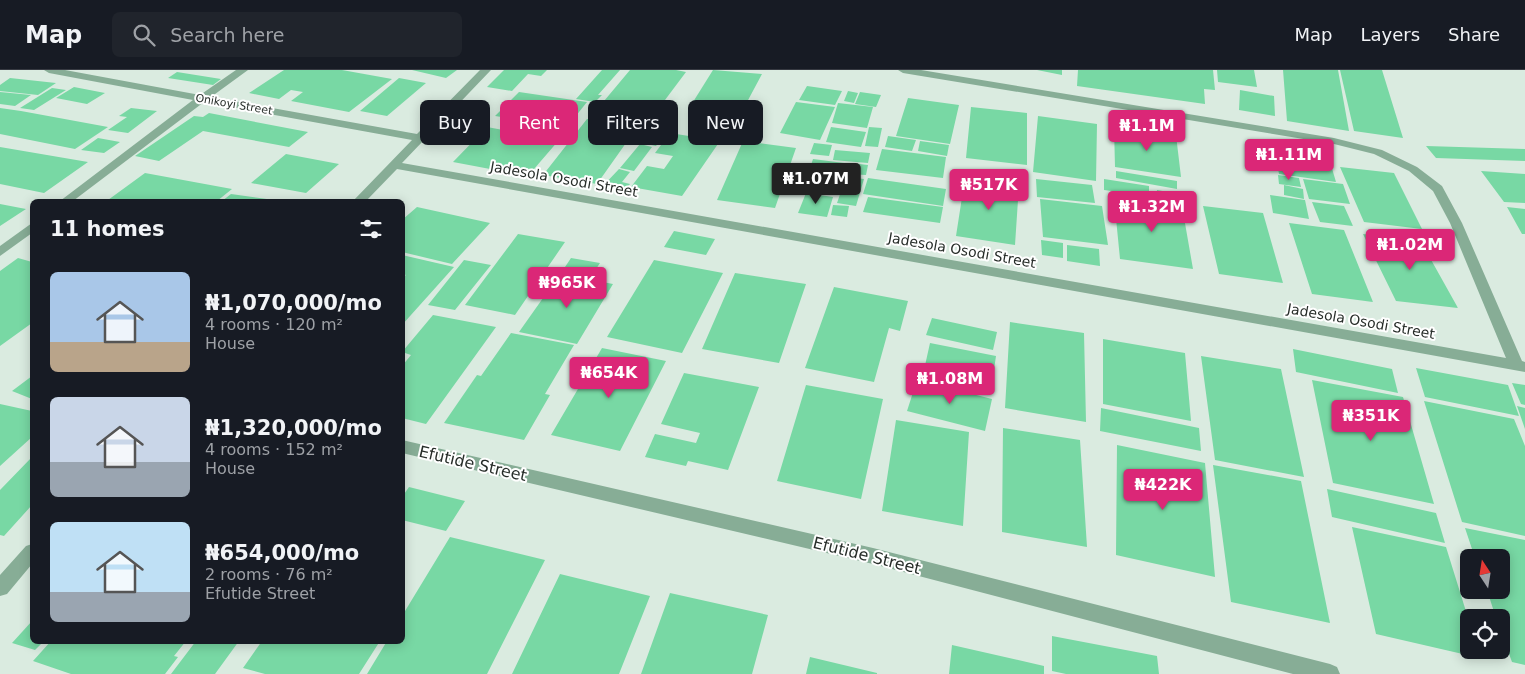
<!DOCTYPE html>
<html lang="en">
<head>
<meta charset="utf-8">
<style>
  :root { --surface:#171b24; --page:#20242c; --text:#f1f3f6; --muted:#9ea1a6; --line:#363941; --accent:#db2777 }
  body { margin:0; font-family:"DejaVu Sans",sans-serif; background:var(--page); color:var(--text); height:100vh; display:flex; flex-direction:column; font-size:19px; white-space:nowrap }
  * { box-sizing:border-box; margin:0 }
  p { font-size:16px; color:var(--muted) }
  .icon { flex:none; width:28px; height:28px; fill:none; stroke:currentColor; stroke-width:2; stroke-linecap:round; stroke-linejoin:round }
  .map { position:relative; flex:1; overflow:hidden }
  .sheet { position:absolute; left:30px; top:129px; width:375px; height:445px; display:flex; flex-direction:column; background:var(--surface); border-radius:8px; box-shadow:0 2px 12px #0003 }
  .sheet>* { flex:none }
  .hud { position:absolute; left:420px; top:30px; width:475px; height:45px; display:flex; gap:10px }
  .needle { width:32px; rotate:348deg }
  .controls { position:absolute; left:1460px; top:479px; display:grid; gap:10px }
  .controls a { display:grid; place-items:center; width:50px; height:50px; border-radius:8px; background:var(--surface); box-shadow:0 2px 12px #0003; font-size:25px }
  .price { position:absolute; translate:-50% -42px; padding:0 11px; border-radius:5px; background:var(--accent); color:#fff; font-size:16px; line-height:32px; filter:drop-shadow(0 1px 2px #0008) }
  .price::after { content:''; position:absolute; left:50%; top:30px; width:15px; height:11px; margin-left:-8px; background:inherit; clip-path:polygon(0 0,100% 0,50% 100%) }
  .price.active { background:#222; color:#fff }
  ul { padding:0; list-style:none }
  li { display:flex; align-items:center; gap:15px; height:125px; padding:0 20px }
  li span { display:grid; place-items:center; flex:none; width:140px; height:100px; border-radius:8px; color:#555 }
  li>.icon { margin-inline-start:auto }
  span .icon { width:60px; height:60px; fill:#fffc; stroke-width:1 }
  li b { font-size:21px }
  h2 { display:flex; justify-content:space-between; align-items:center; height:60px; padding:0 20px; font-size:21px }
  .chip { padding:0 18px; border-radius:8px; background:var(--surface); box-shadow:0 2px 12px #0003; font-size:18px; line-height:45px }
  .chip.active { background:var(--accent); color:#fff }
  header { display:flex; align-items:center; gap:30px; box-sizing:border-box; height:70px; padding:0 25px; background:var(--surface); border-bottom:1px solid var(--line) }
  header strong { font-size:24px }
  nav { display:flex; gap:28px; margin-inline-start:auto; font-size:18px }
  .search { width:350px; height:45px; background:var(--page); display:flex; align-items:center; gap:12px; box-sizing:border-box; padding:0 18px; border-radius:8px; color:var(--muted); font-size:19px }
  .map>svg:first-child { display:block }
</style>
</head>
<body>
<header>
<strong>Map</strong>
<div class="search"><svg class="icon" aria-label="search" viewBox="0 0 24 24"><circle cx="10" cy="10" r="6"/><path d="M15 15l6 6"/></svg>Search here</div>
<nav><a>Map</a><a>Layers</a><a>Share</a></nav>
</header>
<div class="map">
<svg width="1525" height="604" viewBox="0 0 1525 604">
  <rect width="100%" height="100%" fill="#daebe0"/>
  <path fill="#78d8a4" d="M284 0H342L392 9 349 42 291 31 303 22 291 20 279 29 249 23Z
    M412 0H457L446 8Z
    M504 0H547L541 6 528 4 512 21 487 17Z
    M602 0H620L598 25H602L595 32 576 29Z
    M630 0H676L686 2 653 46 599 37Z
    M713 0 762 4 739 47 688 40Z
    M1037 0H1062V5Z
    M1078 0H1213L1215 20 1204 19 1205 34 1077 16Z
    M1217 0H1254L1257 17 1218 12Z
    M1283 0H1338L1349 61 1287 51Z
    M1340 0H1382L1403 68 1354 61Z
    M177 2 221 9 213 15 168 8Z
    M10 8 56 13 38 25 0 21V15Z
    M399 8 426 13 387 46 360 41Z
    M807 16 842 21 835 35 799 30Z
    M74 17 105 23 87 34 56 28Z
    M52 18 66 20 34 40 20 38Z
    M1240 20 1274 26 1275 46 1239 40Z
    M848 21 858 23 854 33 844 31Z
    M0 22 31 25 15 36 0 34Z
    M519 22 587 32 567 57 495 46Z
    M860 22 881 25 876 37 855 34Z
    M908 28 959 35 950 74 896 66Z
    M796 32 835 37 820 70 780 63Z
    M838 33 873 37 867 58 832 53Z
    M971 37 1027 43V95L966 88Z
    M0 38 21 41 108 57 75 79 0 64Z
    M131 38 157 41 128 63 108 60 127 47 119 46Z
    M209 43 308 62 289 77 203 61 159 91 135 86 194 46 203 47Z
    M1038 46 1097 54 1096 111 1033 102Z
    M587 49 638 56 597 114 543 105Z
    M658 52 673 55 656 76 641 73Z
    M487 57 559 70 528 106 453 92Z
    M831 57 866 62 861 77 826 72Z
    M869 57 882 58 878 77 865 76Z
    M1114 57 1176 65 1181 107 1115 97Z
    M670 63 720 71 682 126 631 117 647 96 664 99 673 86 655 83Z
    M888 66 916 70 912 81 885 77Z
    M98 68 120 72 104 83 81 80Z
    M743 71 796 78 775 138 717 130Z
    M920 71 949 75 947 86 918 81Z
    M814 73 832 75 829 86 810 84Z
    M640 74 652 77 634 101 620 98Z
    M1426 76 1525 79V91L1436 88Z
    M0 77 88 92 44 123 0 114Z
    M882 79 946 87 943 108 876 100Z
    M835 80 870 83 868 93 833 90Z
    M286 84 339 94 306 123 251 113Z
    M1276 87 1331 95 1336 112 1279 104Z
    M813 89 844 93 840 105 809 101Z
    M850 93 868 95 866 105 848 104Z
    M1340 97 1394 103 1422 159 1364 152Z
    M619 99 630 102 622 112 630 114 626 119 617 117 613 121 601 118Z
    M1116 101 1177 111V119L1116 108Z
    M1481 101 1525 104V133L1504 132Z
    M145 103 232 119 217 131 108 130Z
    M808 104 842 109 837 125 808 121 811 114 804 113Z
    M1278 105 1299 108 1301 117 1279 114Z
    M846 107 864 109 856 136 837 133Z
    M868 108 946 119 943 136 863 124Z
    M965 108 1019 115 1015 175 956 166Z
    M1036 109 1092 115 1095 133 1037 127Z
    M1104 109 1149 116V126L1104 120Z
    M1303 109 1343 114 1350 134 1309 129Z
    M1284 115 1303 119 1304 129 1284 125Z
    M1157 120 1185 125V135L1156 130Z
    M806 123 833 127 827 147 798 143Z
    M231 124 274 130V131H222Z
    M1270 125 1305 130 1309 149 1273 143Z
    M868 127 943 137 940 153 863 142Z
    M1114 128 1182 136 1193 199 1120 189Z
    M1040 129 1102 136 1108 175 1043 167Z
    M1312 132 1344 136 1353 156 1320 152Z
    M0 134 26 139 0 156Z
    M833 135 849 136 847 147 831 145Z
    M1203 136 1263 143 1283 213 1219 204Z
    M417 137 490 153 452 194 402 182V150Z
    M1507 137 1525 139V164H1522Z
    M1289 153 1344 160 1373 232 1312 224Z
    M674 161 715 169 706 185 664 177Z
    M518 164 565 172 515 245 465 235Z
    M1363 164 1420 170 1458 238 1396 231Z
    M1041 170 1063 173V188L1042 185Z
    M1067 175 1099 179 1100 196 1067 191Z
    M402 185 454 197 402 255V208L406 205 402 204Z
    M18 188 32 192V253L0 276V201Z
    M571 188 600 193 590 208 561 203Z
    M464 190 491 195 455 240 428 235Z
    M654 190 723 203 682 283 607 267Z
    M735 203 806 214 779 293 702 279Z
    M560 204 613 214 577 274 519 262Z
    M834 217 908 231 900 261 889 258 874 312 805 298Z
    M433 245 496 257 426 354 402 348V296L411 285 402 282Z
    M932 248 997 262 993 280 926 265Z
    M1010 252 1084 263 1086 352 1005 338Z
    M511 263 574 275 545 324 550 325 524 370 444 353 477 305 481 306Z
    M1103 269 1185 283 1191 351 1103 334Z
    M930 273 996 286 992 313 924 300Z
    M602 278 666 291 620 381 551 365Z
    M1293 279 1392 299 1398 323 1296 302Z
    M1201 286 1281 299 1304 407 1215 390Z
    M1416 298 1508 315 1519 346 1425 327Z
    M684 303 759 317 728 400 688 391 686 396 645 387 655 364 696 373 700 363 661 354Z
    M32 306V329L12 321Z
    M917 310 992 329 985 361 907 341Z
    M1312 310 1403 327 1434 434 1333 413Z
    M1512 313 1525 315V335L1521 334Z
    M806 315 883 329 861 429 777 411Z
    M1424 331 1514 349 1525 376V466L1462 452Z
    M0 334 32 341V367L0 396Z
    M1517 336 1525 338V359Z
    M1101 338 1199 358 1201 381 1100 361Z
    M896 350 969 362 963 456 882 441Z
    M1003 358 1080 370 1087 477 1002 462Z
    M1117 375 1205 393 1215 507 1116 485Z
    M32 387V435L4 466 0 465V420Z
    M1213 395 1301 411 1330 553 1231 532Z
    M409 417 465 431 446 461 402 450V427Z
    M1327 419 1436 443 1445 473 1332 447Z
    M1352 457 1446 477 1469 551V580H1478L1480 588 1376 564Z
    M1465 458 1525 470V595L1512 592 1501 562V548H1496L1487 520H1501V488H1475Z
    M450 467 545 490 487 604H367L387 571H402V546Z
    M560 504 650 526 619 604H512Z
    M670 523 768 545 752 604H641Z
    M32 551V571H44L35 580 12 573Z
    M1052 566 1157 586 1159 604H1066L1052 601Z
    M51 571H186L174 586 178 587 165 604H71L33 591Z
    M196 571H239L215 604H171Z
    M262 571H380L359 604H265L243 598Z
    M952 575 1044 596V604H949Z
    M810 587 877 603V604H806Z"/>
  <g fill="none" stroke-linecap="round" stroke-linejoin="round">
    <path fill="#87ad96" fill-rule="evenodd" d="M44 0H65L200 25 236 0H248L211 27 417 64 480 0H491L402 93 1506 288 1450 153 1433 121 1409 101 1374 84 1334 74 903 3 898 0H921L1334 68 1382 80 1417 97 1442 116 1462 153 1522 291 1525 292V302L397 99 366 131H353L412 70 204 32 73 131H60L193 30 49 3Z
      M32 153V163L0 186V176Z
      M402 370 873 478 1330 594 1337 597 1340 604H1293L873 494 402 383Z
      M32 474V494L7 524 0 526V505L26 476Z"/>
  </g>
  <g text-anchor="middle" stroke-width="4" stroke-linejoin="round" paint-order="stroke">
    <g font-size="11" fill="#272d29" stroke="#fff">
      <text transform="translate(234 34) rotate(10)" y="4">Onikoyi Street</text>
    </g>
    <g font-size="14" fill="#272d29" stroke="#fff">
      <text transform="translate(564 109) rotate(10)" y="5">Jadesola Osodi Street</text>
      <text transform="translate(962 180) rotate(10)" y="5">Jadesola Osodi Street</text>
      <text transform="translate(1361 251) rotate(10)" y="5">Jadesola Osodi Street</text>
    </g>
    <g font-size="16" fill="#272d29" stroke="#fff">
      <text transform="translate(473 393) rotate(13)" y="6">Efutide Street</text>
      <text transform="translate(867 485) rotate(14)" y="6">Efutide Street</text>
    </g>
  </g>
</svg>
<div class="controls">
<a><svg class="needle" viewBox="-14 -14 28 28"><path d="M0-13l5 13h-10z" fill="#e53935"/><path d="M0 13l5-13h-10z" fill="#9ea1a6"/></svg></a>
<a><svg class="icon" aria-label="locate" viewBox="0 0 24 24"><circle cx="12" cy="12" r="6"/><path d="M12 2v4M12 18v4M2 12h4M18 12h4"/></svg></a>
</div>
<b class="price" style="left:1147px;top:82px">₦1.1M</b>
<b class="price" style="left:1289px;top:111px">₦1.11M</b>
<b class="price active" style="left:816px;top:135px">₦1.07M</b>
<b class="price" style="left:989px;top:141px">₦517K</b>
<b class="price" style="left:1152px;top:163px">₦1.32M</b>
<b class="price" style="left:1410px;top:201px">₦1.02M</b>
<b class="price" style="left:567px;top:239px">₦965K</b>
<b class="price" style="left:609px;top:329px">₦654K</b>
<b class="price" style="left:950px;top:335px">₦1.08M</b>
<b class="price" style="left:1371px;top:372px">₦351K</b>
<b class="price" style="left:1163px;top:441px">₦422K</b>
<div class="hud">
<a class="chip">Buy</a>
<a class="chip active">Rent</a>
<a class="chip">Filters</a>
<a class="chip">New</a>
</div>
<section class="sheet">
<h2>11 homes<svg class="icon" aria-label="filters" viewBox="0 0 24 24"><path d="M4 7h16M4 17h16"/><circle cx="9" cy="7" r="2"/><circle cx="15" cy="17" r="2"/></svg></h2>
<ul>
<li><span style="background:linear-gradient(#a9c7e8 70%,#b9a48a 0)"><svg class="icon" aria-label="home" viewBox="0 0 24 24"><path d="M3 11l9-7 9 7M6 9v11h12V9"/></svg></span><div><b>₦1,070,000/mo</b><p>4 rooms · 120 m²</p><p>House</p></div></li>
<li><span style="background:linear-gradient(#c9d6e8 65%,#9aa5b1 0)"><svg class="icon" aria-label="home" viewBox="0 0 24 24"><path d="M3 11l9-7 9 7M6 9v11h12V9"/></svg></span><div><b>₦1,320,000/mo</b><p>4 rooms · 152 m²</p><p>House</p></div></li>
<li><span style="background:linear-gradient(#bfe0f5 70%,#9aa5b1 0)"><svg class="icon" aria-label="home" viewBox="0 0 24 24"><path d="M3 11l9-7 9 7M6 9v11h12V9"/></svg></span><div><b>₦654,000/mo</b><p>2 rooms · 76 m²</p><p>Efutide Street</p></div></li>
</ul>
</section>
</div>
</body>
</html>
